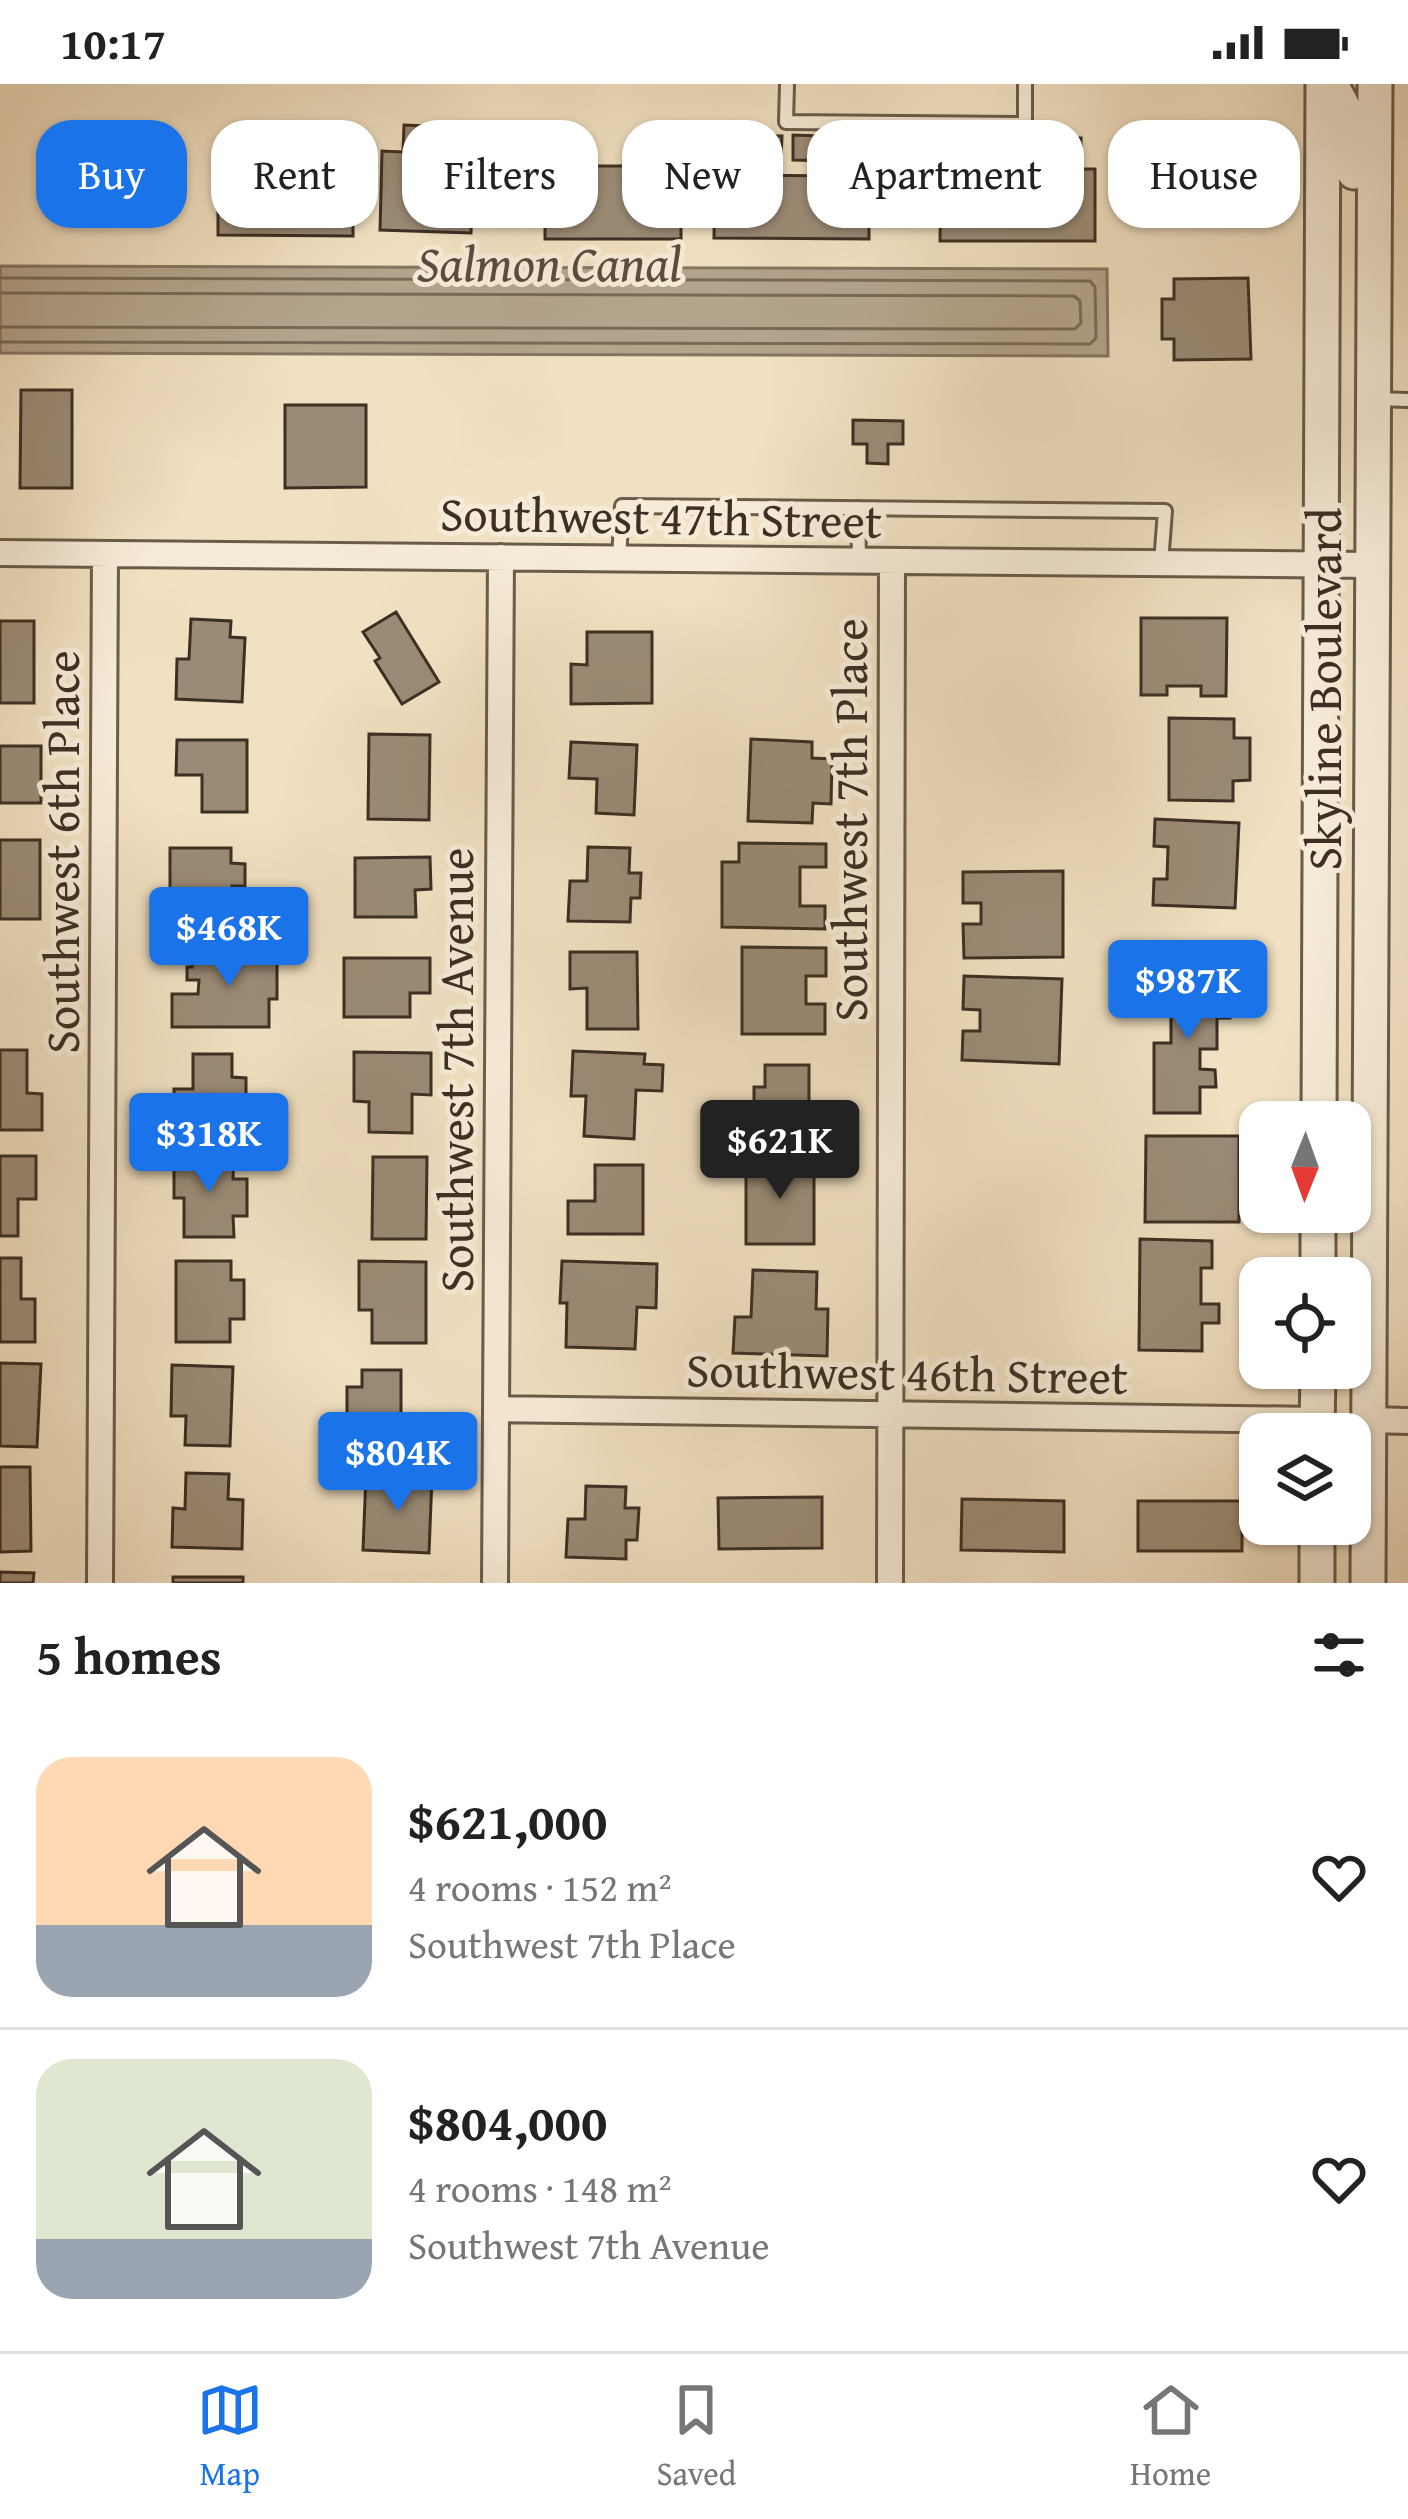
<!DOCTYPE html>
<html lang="en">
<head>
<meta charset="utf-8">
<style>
  :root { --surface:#fff; --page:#f2f2f2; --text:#222; --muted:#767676; --line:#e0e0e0; --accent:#1a73e8 }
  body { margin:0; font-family:"Gentium Book Plus",serif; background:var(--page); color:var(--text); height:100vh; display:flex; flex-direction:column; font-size:45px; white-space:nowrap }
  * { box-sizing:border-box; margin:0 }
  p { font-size:39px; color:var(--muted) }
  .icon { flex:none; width:66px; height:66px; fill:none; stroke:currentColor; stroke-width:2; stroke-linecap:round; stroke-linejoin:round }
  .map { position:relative; height:1499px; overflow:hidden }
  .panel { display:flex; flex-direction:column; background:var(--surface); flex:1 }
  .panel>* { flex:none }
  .banner { position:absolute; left:36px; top:36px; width:1338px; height:108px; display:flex; gap:24px }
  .needle { width:78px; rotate:181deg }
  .tools { position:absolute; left:1239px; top:1017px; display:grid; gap:24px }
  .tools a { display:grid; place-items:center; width:132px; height:132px; border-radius:24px; background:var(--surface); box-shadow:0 3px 9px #0004; font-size:60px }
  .price { position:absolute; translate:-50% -102px; padding:0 27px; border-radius:12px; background:var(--accent); color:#fff; font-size:39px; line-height:78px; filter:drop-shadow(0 3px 6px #0008) }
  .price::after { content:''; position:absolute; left:50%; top:72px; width:36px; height:27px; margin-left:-18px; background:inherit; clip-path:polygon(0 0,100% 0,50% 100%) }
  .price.on { background:#222; color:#fff }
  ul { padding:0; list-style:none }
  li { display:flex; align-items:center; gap:36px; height:300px; padding:0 36px }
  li+li { border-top:3px solid var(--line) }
  li span { display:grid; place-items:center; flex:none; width:336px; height:240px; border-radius:36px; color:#555 }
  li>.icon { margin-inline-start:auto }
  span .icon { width:144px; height:144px; fill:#fffc; stroke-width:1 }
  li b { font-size:51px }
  h2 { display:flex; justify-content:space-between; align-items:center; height:144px; padding:0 36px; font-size:51px }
  .tag { padding:0 42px; border-radius:36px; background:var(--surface); box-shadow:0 3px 9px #0004; font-size:42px; line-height:108px }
  .tag.on { background:var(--accent); color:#fff }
  .status { display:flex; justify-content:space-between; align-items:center; height:84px; padding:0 60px; background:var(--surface); direction:ltr }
  .status svg { height:33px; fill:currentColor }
  .tab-bar { display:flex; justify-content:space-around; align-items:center; height:168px; border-top:3px solid var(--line); background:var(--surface); font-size:33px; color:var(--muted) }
  .tab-bar a { display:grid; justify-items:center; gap:6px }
  .tab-bar .on { color:var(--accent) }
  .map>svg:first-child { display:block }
</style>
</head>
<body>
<div class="status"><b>10:17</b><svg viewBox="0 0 49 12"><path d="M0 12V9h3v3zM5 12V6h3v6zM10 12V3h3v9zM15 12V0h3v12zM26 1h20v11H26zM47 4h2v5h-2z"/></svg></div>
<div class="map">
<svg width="1408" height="1499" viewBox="0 0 1408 1499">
  <rect width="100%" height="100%" fill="#f1e0c1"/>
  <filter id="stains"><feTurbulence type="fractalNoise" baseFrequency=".00167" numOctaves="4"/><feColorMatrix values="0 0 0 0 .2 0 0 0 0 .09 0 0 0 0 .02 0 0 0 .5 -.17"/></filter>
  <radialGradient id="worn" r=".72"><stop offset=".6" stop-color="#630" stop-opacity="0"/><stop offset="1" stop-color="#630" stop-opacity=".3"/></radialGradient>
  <path fill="#b4a48c" stroke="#847562" stroke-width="3" d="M0 182 1107 185 1108 272 0 269Z"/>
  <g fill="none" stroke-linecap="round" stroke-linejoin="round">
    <path stroke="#786a58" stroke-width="3" d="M0 194 1090 197 1095 203 1096 254 1090 260 0 258
      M0 209 1074 212 1080 217 1081 239 1075 245 0 243"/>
  </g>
  <path fill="#9b8b76" stroke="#3d2f24" stroke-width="3" d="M404 41 450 43V66L473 67 471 149 380 146 382 67 403 68Z
    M728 51 782 52 781 76 731 75 730 91 838 92 837 83H869V155L714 154 715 80H728Z
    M793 51 874 54 873 78 793 76Z
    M937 54H1017V78L936 77Z
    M1029 54H1081V78H1029Z
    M218 79H353V152L218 151Z
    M545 82H681V155H545Z
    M941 84H972V96H1063V85H1095V157H940Z
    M1248 194 1251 275 1174 276V255H1162V215H1174V195Z
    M21 306H72V404H20Z
    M285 321H366V403L285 404Z
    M853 336 903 337V360H888V380L867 379V360H853Z
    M396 528 439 598 402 620 375 577 380 574 363 548Z
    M1141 534H1227L1226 612H1201V602H1167V611H1141Z
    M191 535 231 537 230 553 245 554 242 618 176 615 177 575H189Z
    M0 537H34V619H0Z
    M587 548H652V619L571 620V580L587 581Z
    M1169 634 1234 635V654H1250V696L1233 697V717L1169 716Z
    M369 650 430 651 429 736 368 735Z
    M751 655 812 658V674L832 675 831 720 813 719 812 739 748 737Z
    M177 656H247V728H202V691H176Z
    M571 658 637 661 634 731 596 729 597 695 569 694Z
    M0 662H41V719H0Z
    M1155 735 1239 739 1235 824 1153 821 1154 795H1167L1168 763 1154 762Z
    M0 756H40V835H0Z
    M739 759 826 760V783H800V822H825V845L722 843V778H739Z
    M588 763 630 764 629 789H641L640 814H631L630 838 568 837 570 797H587Z
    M170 764H231V779L245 780V802H232V830H170Z
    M430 773 431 805 415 806 416 833H355V774Z
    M1063 787V873L964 874 963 840H981V819H963V788Z
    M742 863 826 864V892H806V920H825V950H742Z
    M192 864H277V915H269V943H172V910H198L199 896H187V883H192Z
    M570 868H637L638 945H587V904L570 905Z
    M344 874H430V909H410V933H344Z
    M1171 885H1216V915H1230V934H1217V965H1200V985L1215 986 1216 1003H1200V1029H1154V959H1171Z
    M964 892 1062 895 1059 980 962 976 963 947H980V926L963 925Z
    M0 966H27V1009L42 1010V1046H0Z
    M573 967 645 970 644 980 663 981 662 1007 636 1006 634 1055 584 1052 586 1012H571Z
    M354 968 431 969V1011L412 1010V1049L369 1048V1018L354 1017Z
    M193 970H232V993L246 994V1020H233L232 1043H174V1005H193Z
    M765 981H809V1019L823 1018V1054H765V1030H754V1003H765Z
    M1146 1052H1239V1138H1145Z
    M0 1072H36V1115H18V1152H0Z
    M174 1072H234L233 1095H247V1132H233L234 1153H184V1114H174Z
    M373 1073H427L426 1155H372Z
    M746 1076H814V1160H746Z
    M595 1081H643V1150H568V1117H595Z
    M1140 1155 1212 1157V1184H1201V1220H1219V1239H1202V1267L1139 1266Z
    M0 1174H21V1215H35V1258H0Z
    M176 1177H231V1196H244V1235H230V1258H176Z
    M359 1177 426 1178V1259H372V1226H359Z
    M562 1177 657 1180 656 1224 637 1223 635 1265 566 1263 567 1219H560Z
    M753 1186 817 1188 816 1225H828L827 1272 733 1269 735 1233H751Z
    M0 1279 41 1280 37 1363 0 1362Z
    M172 1281 233 1283 230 1362 185 1361 186 1332H171Z
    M362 1286H401V1332H427V1362H360V1340H347V1303H362Z
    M0 1383H30L31 1467 0 1468Z
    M186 1389 229 1390 228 1415 243 1416 242 1465 172 1463 173 1424 185 1425Z
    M366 1391 432 1393 429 1469 363 1466Z
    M586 1402 626 1403 625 1424H639L637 1456H626V1475L566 1473 568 1435H585Z
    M822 1413V1464L719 1465 718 1414Z
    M962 1415 1064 1417V1468L961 1466Z
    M1138 1417H1242V1467H1138Z
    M0 1488 34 1489 33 1499H0Z
    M173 1493H243V1499H173Z"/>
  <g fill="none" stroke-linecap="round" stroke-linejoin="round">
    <defs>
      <path id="service" d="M787 0 786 38 1025 40V0
        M1375 315 1408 316
        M858 424 859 476
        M619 475 622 422 1165 427 1161 479"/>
      <path id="minor" d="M0 469 1373 481
        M496 1325 1318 1336
        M1369 1336 1408 1337
        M100 1499 105 470
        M495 1499 501 473
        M890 1499 892 478"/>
      <path id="tertiary" d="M1330 0C1351 32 1354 51 1354 88
        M1319 1038 1323 0
        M1318 1194V1128
        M1317 1350 1318 1284
        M1317 1499V1440
        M1368 1499 1375 0"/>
    </defs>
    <use href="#service" stroke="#6a5b4b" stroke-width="18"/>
    <use href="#minor" stroke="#6a5b4b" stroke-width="30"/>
    <use href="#tertiary" stroke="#6a5b4b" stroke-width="39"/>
    <use href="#service" stroke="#f6ebd7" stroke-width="12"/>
    <use href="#minor" stroke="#f6ebd7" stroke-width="24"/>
    <use href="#tertiary" stroke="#f6ebd7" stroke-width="33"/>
  </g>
  <g text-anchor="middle" stroke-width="10" stroke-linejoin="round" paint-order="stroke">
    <g font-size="48" fill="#3d2f24" stroke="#f6ebd7">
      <text transform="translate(661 433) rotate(1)" y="17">Southwest 47th Street</text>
      <text transform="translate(1324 605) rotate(-90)" y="17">Skyline Boulevard</text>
      <text transform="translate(850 736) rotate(-90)" y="17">Southwest 7th Place</text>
      <text transform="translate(62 768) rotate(-90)" y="17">Southwest 6th Place</text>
      <text transform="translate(456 986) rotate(-90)" y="17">Southwest 7th Avenue</text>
      <text transform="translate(907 1289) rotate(1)" y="17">Southwest 46th Street</text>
    </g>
    <g font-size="51" font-style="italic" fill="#5b4c3e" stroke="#f6ebd7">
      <text x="549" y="197">Salmon Canal</text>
    </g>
  </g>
  <rect width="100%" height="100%" filter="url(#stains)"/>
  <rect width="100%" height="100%" fill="url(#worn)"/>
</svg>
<div class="tools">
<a><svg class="needle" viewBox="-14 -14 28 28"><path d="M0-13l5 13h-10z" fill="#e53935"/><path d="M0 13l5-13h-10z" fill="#767676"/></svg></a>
<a><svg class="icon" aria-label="locate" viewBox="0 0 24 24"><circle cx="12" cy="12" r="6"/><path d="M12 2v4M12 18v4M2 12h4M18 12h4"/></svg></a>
<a><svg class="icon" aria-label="layers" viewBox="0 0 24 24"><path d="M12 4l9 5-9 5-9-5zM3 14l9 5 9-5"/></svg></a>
</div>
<b class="price" style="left:229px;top:905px">$468K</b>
<b class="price" style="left:1188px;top:958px">$987K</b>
<b class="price" style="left:209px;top:1111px">$318K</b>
<b class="price on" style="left:780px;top:1118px">$621K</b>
<b class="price" style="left:398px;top:1430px">$804K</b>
<div class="banner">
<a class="tag on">Buy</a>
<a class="tag">Rent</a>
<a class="tag">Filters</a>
<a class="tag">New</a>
<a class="tag">Apartment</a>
<a class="tag">House</a>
</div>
</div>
<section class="panel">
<h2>5 homes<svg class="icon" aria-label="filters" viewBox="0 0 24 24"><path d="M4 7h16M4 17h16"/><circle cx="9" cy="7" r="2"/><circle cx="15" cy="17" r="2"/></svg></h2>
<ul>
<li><span style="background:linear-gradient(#ffd9b3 70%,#9aa5b1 0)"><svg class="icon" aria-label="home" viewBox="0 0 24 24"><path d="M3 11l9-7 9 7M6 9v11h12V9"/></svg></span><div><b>$621,000</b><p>4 rooms · 152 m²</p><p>Southwest 7th Place</p></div><svg class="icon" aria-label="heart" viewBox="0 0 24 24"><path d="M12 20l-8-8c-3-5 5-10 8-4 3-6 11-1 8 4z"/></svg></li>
<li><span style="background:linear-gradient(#dfe7d0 75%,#9aa5b1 0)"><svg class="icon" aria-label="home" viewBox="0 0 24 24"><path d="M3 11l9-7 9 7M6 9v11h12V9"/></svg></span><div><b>$804,000</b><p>4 rooms · 148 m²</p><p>Southwest 7th Avenue</p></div><svg class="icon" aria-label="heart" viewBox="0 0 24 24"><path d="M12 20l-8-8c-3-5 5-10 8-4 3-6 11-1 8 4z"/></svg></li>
</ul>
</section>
<nav class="tab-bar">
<a class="on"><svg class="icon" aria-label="map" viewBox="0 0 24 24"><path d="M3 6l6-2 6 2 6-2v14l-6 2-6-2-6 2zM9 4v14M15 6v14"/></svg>Map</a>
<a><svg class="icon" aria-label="saved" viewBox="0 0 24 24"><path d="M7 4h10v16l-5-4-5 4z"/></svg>Saved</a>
<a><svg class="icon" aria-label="home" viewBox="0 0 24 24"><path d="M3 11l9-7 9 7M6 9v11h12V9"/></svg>Home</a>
</nav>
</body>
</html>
